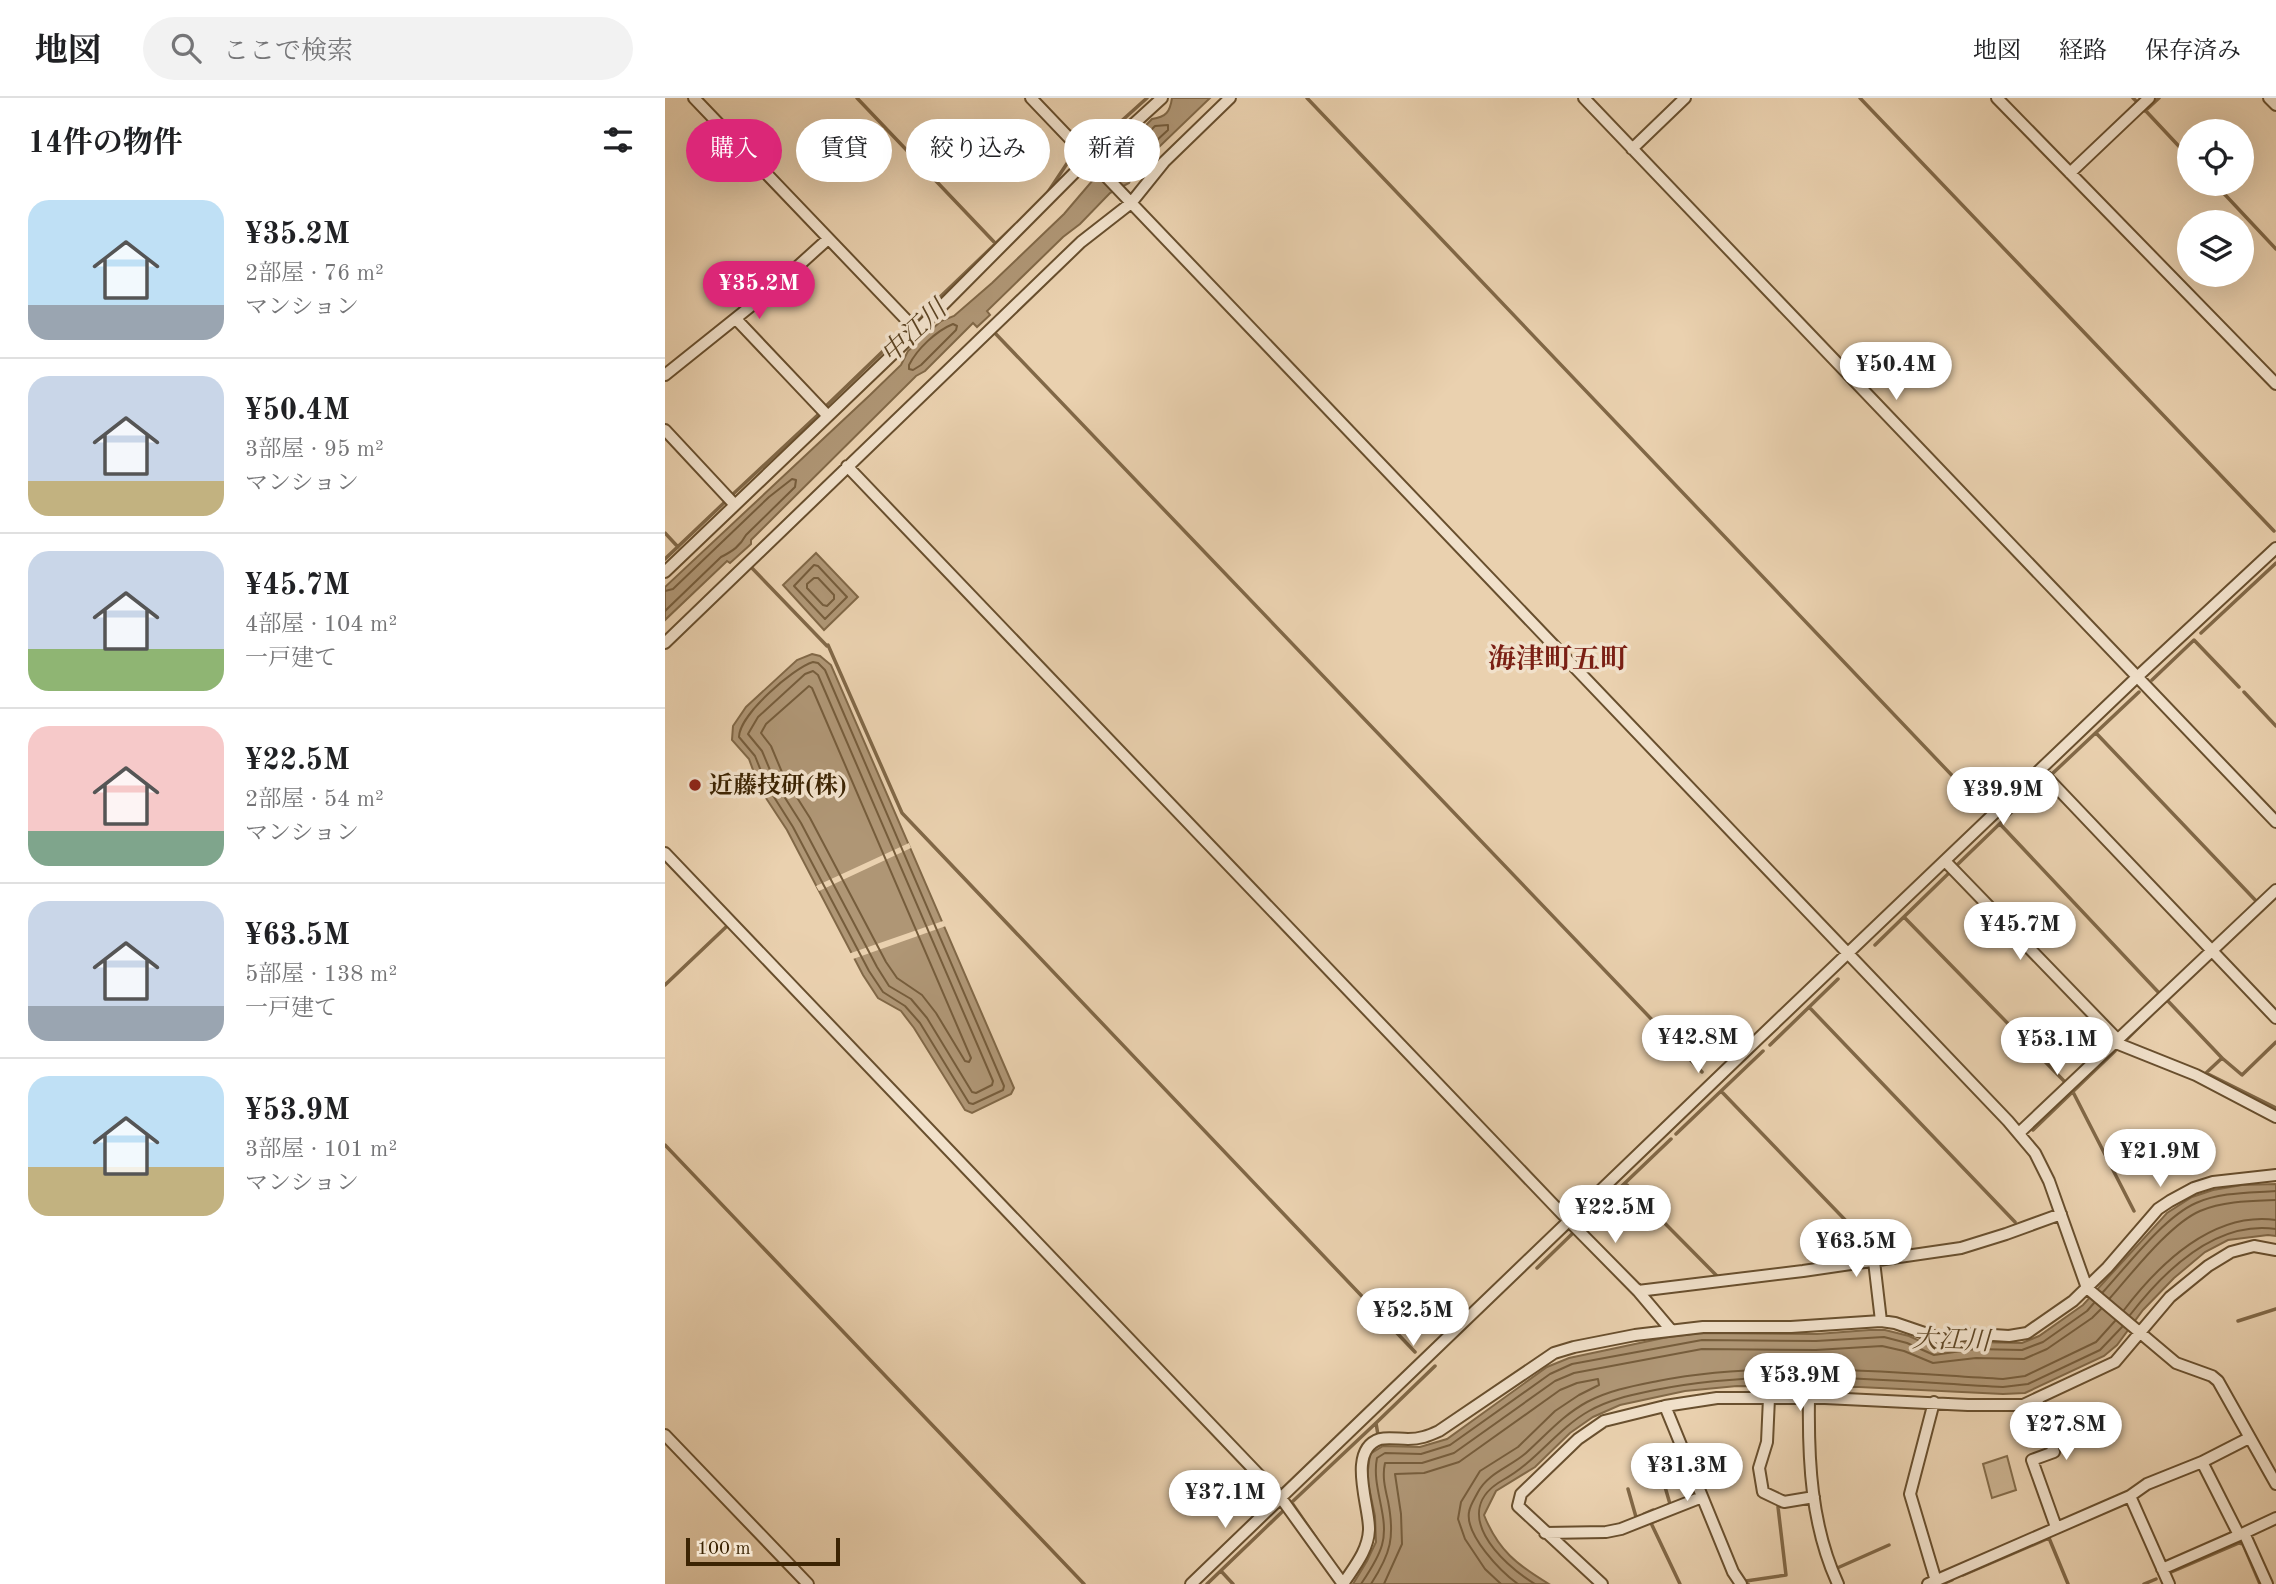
<!DOCTYPE html>
<html lang="ja">
<head>
<meta charset="utf-8">
<style>
  :root { --surface:#fff; --page:#f2f2f2; --text:#202124; --muted:#757577; --line:#e0e0e0; --accent:#db2777 }
  body { margin:0; font-family:"Old Standard TT","Noto Serif JP",serif; background:var(--page); color:var(--text); height:100vh; display:flex; flex-direction:column; font-size:26px; white-space:nowrap }
  * { box-sizing:border-box; margin:0 }
  p { font-size:23px; color:var(--muted) }
  .icon { flex:none; width:38px; height:38px; fill:none; stroke:currentColor; stroke-width:2; stroke-linecap:round; stroke-linejoin:round }
  .map { position:relative; flex:1; overflow:hidden }
  .panel { display:flex; flex-direction:column; background:var(--surface); width:665px }
  .panel>* { flex:none }
  .hud { position:absolute; left:21px; top:21px; width:665px; height:63px; display:flex; gap:14px }
  .buttons { position:absolute; left:1512px; top:21px; display:grid; gap:14px }
  .buttons a { display:grid; place-items:center; width:77px; height:77px; border-radius:50%; background:var(--surface); box-shadow:0 7px 28px #0002; font-size:35px }
  .scale { position:absolute; left:21px; bottom:18px; width:154px; box-sizing:border-box; padding-left:7px; border:4px solid #3c2403; border-top:0; font-size:19px; line-height:24px; white-space:nowrap; color:#3c2403; -webkit-text-stroke:5px #f1e1cb; paint-order:stroke }
  .price { position:absolute; translate:-50% -60px; padding:0 16px; border-radius:24px; background:#fff; color:#222; font-size:23px; line-height:46px; filter:drop-shadow(0 2px 4px #0008) }
  .price::after { content:''; position:absolute; left:50%; top:42px; width:21px; height:16px; margin-left:-10px; background:inherit; clip-path:polygon(0 0,100% 0,50% 100%) }
  .price.current { background:var(--accent); color:#fff }
  ul { padding:0; list-style:none }
  li { display:flex; align-items:center; gap:21px; height:175px; padding:0 28px }
  li+li { border-top:2px solid var(--line) }
  li span { display:grid; place-items:center; flex:none; width:196px; height:140px; border-radius:21px; color:#555 }
  li>.icon { margin-inline-start:auto }
  span .icon { width:84px; height:84px; fill:#fffc; stroke-width:1 }
  li b { font-size:30px }
  h2 { display:flex; justify-content:space-between; align-items:center; height:84px; padding:0 28px; font-size:30px }
  .chip { padding:0 24px; border-radius:32px; background:var(--surface); box-shadow:0 7px 28px #0002; font-size:24px; line-height:63px }
  .chip.current { background:var(--accent); color:#fff }
  header { display:flex; align-items:center; gap:42px; box-sizing:border-box; height:98px; padding:0 35px; background:var(--surface); border-bottom:2px solid var(--line) }
  header strong { font-size:33px }
  nav { display:flex; gap:38px; margin-inline-start:auto; font-size:24px }
  .search { width:490px; height:63px; background:var(--page); display:flex; align-items:center; gap:18px; box-sizing:border-box; padding:0 24px; border-radius:38px; color:var(--muted); font-size:26px }
  main { display:flex; flex:1; min-height:0 }
  .map>svg:first-child { display:block }
</style>
</head>
<body>
<header>
<strong>地図</strong>
<div class="search"><svg class="icon" aria-label="search" viewBox="0 0 24 24"><circle cx="10" cy="10" r="6"/><path d="M15 15l6 6"/></svg>ここで検索</div>
<nav><a>地図</a><a>経路</a><a>保存済み</a></nav>
</header>
<main>
<section class="panel">
<h2>14件の物件<svg class="icon" aria-label="filters" viewBox="0 0 24 24"><path d="M4 7h16M4 17h16"/><circle cx="9" cy="7" r="2"/><circle cx="15" cy="17" r="2"/></svg></h2>
<ul>
<li><span style="background:linear-gradient(#bfe0f5 75%,#9aa5b1 0)"><svg class="icon" aria-label="home" viewBox="0 0 24 24"><path d="M3 11l9-7 9 7M6 9v11h12V9"/></svg></span><div><b>¥35.2M</b><p>2部屋 · 76 m²</p><p>マンション</p></div></li>
<li><span style="background:linear-gradient(#c9d6e8 75%,#c2b280 0)"><svg class="icon" aria-label="home" viewBox="0 0 24 24"><path d="M3 11l9-7 9 7M6 9v11h12V9"/></svg></span><div><b>¥50.4M</b><p>3部屋 · 95 m²</p><p>マンション</p></div></li>
<li><span style="background:linear-gradient(#c9d6e8 70%,#8fb573 0)"><svg class="icon" aria-label="home" viewBox="0 0 24 24"><path d="M3 11l9-7 9 7M6 9v11h12V9"/></svg></span><div><b>¥45.7M</b><p>4部屋 · 104 m²</p><p>一戸建て</p></div></li>
<li><span style="background:linear-gradient(#f6c9c9 75%,#7fa58c 0)"><svg class="icon" aria-label="home" viewBox="0 0 24 24"><path d="M3 11l9-7 9 7M6 9v11h12V9"/></svg></span><div><b>¥22.5M</b><p>2部屋 · 54 m²</p><p>マンション</p></div></li>
<li><span style="background:linear-gradient(#c9d6e8 75%,#9aa5b1 0)"><svg class="icon" aria-label="home" viewBox="0 0 24 24"><path d="M3 11l9-7 9 7M6 9v11h12V9"/></svg></span><div><b>¥63.5M</b><p>5部屋 · 138 m²</p><p>一戸建て</p></div></li>
<li><span style="background:linear-gradient(#bfe0f5 65%,#c2b280 0)"><svg class="icon" aria-label="home" viewBox="0 0 24 24"><path d="M3 11l9-7 9 7M6 9v11h12V9"/></svg></span><div><b>¥53.9M</b><p>3部屋 · 101 m²</p><p>マンション</p></div></li>
</ul>
</section>
<div class="map">
<svg width="1611" height="1486" viewBox="0 0 1611 1486">
  <rect width="100%" height="100%" fill="#ead1af"/>
  <filter id="stains"><feTurbulence type="fractalNoise" baseFrequency=".00286" numOctaves="4"/><feColorMatrix values="0 0 0 0 .2 0 0 0 0 .09 0 0 0 0 .02 0 0 0 .5 -.17"/></filter>
  <radialGradient id="worn" r=".72"><stop offset=".6" stop-color="#630" stop-opacity="0"/><stop offset="1" stop-color="#630" stop-opacity=".3"/></radialGradient>
  <path fill="#ccb492" stroke="#846c4a" stroke-width="2" d="M1342 1358 1351 1392 1327 1400 1318 1366Z"/>
  <path fill="#af9675" stroke="#816847" stroke-width="2" d="M507 0H545L470 72 464 85 445 95 415 126 398 139 322 213 325 217 312 229 308 225 260 273 251 278 86 442V446L65 465 62 463 0 522V489L205 297 236 267 243 253 276 223 289 218 327 185 399 116 428 82 487 21C501 19 505 14 507 0Z
    M151 455 193 499 159 532 118 487Z
    M147 556 155 558 166 567 349 990 346 996 307 1015 300 1012 249 930 236 913 213 900 198 877 122 732 95 691 84 661 67 642 68 628 81 609 132 562Z
    M1611 1086V1138L1603 1137 1563 1142 1540 1154 1509 1180 1478 1212 1452 1247 1439 1258 1360 1295 1338 1296 1194 1289 1072 1288 1020 1293 955 1307 928 1319 905 1335 870 1369 831 1393 819 1417C833 1452 852 1467 884 1486H688L702 1463 711 1444 710 1418 702 1380 705 1356 718 1348 755 1349 782 1341 882 1269 904 1260 1003 1239 1036 1235 1152 1236 1204 1232H1220L1244 1238 1270 1250 1310 1244 1357 1245 1374 1238 1418 1207 1502 1115 1527 1099 1548 1092 1577 1087Z"/>
  <path fill="#ead1af" d="M244 745 246 750 154 793 151 788Z
    M278 823 281 828 188 861 183 856Z"/>
  <g fill="none" stroke-linecap="round" stroke-linejoin="round">
    <path stroke="#765d3c" stroke-width="2" d="M446 73 490 28 503 27V32L465 67 459 80 454 82
      M288 226 292 228 291 232 256 267 248 272 244 271V267C252 251 271 233 288 226Z
      M149 467 153 468 182 499 160 521 129 488Z
      M149 480H153L169 497V501L162 508 158 507 142 490V486Z
      M0 493 8 491 104 399 127 381 131 382 130 389 81 437C75 448 68 453 56 459L0 513
      M148 564 153 565 160 572 339 988 338 992 308 1006 304 1005 255 925 240 908 218 894 204 873 128 729 102 688 90 658 74 639C74 617 128 570 148 564Z
      M148 573 153 577 328 983 327 987 311 995 307 994 262 920 246 901 224 888 212 869 136 725 110 684 97 653 83 636 93 619 140 576Z
      M144 588 147 590 306 960 304 964 300 963 271 915 257 897 232 880 221 864 145 720 119 679 106 648 96 635 101 626Z
      M1438 1194C1462 1168 1499 1119 1531 1105 1556 1094 1584 1095 1611 1093
      M1445 1200C1468 1174 1505 1126 1535 1113 1559 1103 1586 1103 1611 1102
      M1459 1212C1494 1166 1548 1113 1611 1122
      M1465 1217C1499 1173 1551 1122 1611 1131
      M696 1486C704 1474 713 1461 717 1447 725 1419 706 1389 712 1360L720 1355 756 1356 785 1347 885 1276 907 1266 1037 1242 1151 1243 1219 1239 1242 1245 1269 1257 1310 1251 1357 1252 1378 1244 1422 1213 1429 1205
      M706 1486C726 1455 730 1439 723 1403 720 1390 717 1378 720 1365H757L789 1355 890 1283 909 1275 1037 1251 1151 1252 1217 1248 1239 1253 1268 1265 1311 1260 1359 1261 1382 1251 1427 1220 1436 1211
      M719 1486 737 1446 736 1416 730 1376 759 1375 794 1364 895 1292 912 1285 933 1281 934 1287 914 1297 890 1313 853 1349 815 1373 796 1404 793 1421 800 1441 820 1471 836 1486
      M853 1486C836 1474 800 1437 804 1414 805 1407 810 1400 813 1394 823 1375 845 1369 861 1355 881 1337 898 1317 922 1304 945 1292 968 1288 993 1283 1101 1261 1228 1275 1338 1281L1360 1278 1431 1244 1450 1223
      M870 1486C835 1465 783 1413 838 1382 871 1364 892 1331 924 1313 945 1301 967 1297 990 1292 1102 1269 1224 1283 1338 1289L1363 1286 1435 1252 1457 1229"/>
    <path stroke="#816847" stroke-width="3.5" d="M192 0 331 146
      M642 0 1318 710
      M1195 0 1609 433
      M1468 0 1471 3
      M1479 11 1524 59
      M1480 13 1494 0
      M420 43 452 27 482 0
      M1550 86 1611 151
      M383 94 409 55
      M249 224 350 127
      M328 233 1037 974
      M160 309 243 229
      M66 398 156 314
      M0 435 13 449
      M0 461 62 402
      M86 469 162 548
      M1536 535 1611 465
      M163 547 237 715 750 1254
      M1487 582 1529 542 1574 589
      M1579 594 1611 628
      M1431 635 1594 806
      M1387 676 1474 594
      M1335 726 1496 897
      M1291 768 1378 684
      M1239 819 1399 983
      M1210 847 1285 774
      M0 887 61 829
      M1502 902 1557 960 1577 977 1611 944
      M1144 909 1350 1124
      M1461 942 1487 916
      M1105 947 1173 881
      M1557 960 1541 975 1611 1010
      M1056 993 1213 1156
      M1408 994 1469 1113
      M1368 1032 1450 953
      M1011 1036 1098 953
      M0 1047 419 1486
      M960 1085 1052 1178
      M915 1128 1006 1041
      M872 1170 908 1135
      M1573 1223 1611 1211
      M713 1337 711 1325 770 1268
      M989 1351 1005 1406
      M963 1391 971 1419
      M626 1405 711 1325
      M627 1405 651 1440
      M979 1416 988 1412
      M995 1421 986 1425 1015 1486
      M556 1473 568 1486
      M1171 1473 1170 1471 1224 1447
      M1504 1475 1574 1445 1578 1446 1595 1486
      M1298 1477 1384 1440 1403 1486
      M542 1486 619 1412
      M1083 1486 1081 1483 1121 1477 1113 1409 1118 1408
      M1277 1486 1287 1482
      M1479 1486 1491 1481"/>
    <defs>
      <path id="minor" d="M29 0 252 233
        M366 0 1343 1023 1370 1055 1384 1083 1422 1190 1511 1265 1547 1278 1553 1283 1611 1386
        M919 0 1611 724
        M1332 0 1611 286
        M1604 0 1611 7
        M967 51 1020 0
        M1405 75 1484 0
        M71 221 162 317
        M0 277 111 188 163 141
        M0 332 70 407
        M182 368 904 1123 973 1193 1006 1232
        M0 474 252 233 439 45 461 33 497 0
        M0 545 416 144 466 105 499 64 565 0
        M1375 672 1611 920
        M0 755 616 1400 678 1486
        M1280 763 1454 943
        M1451 945 1531 977 1611 1019
        M1354 1035 1611 792
        M1209 1163 1216 1223
        M973 1193 1138 1173 1296 1150 1341 1136 1396 1116
        M1104 1300 1102 1344 1094 1370 1098 1394 1119 1404 1149 1399
        M1144 1300C1143 1362 1146 1428 1173 1486
        M1372 1302 1389 1354 1367 1362 1391 1429
        M1269 1304 1245 1396 1271 1483
        M1000 1308 1068 1474 1076 1486
        M0 1337 143 1486
        M1537 1364 1574 1437
        M1465 1398 1504 1486
        M880 1435 941 1434 956 1431 1037 1399
        M1497 1471 1579 1435
        M526 1486 1093 941 1471 580 1611 450
        M678 1486C689 1469 703 1453 704 1432 705 1409 681 1352 715 1341 723 1339 734 1341 743 1341 755 1341 763 1338 774 1333L889 1255 909 1249 970 1237 1038 1229H1126L1216 1223 1230 1225 1274 1240 1312 1236 1344 1238 1362 1235 1408 1203 1442 1170 1493 1111 1505 1103 1529 1090 1548 1084 1611 1077
        M937 1486 853 1408 856 1396 913 1341 939 1323 1000 1308 1052 1300H1160L1303 1307H1358L1450 1264 1505 1199 1543 1168 1566 1154 1589 1148 1611 1152
        M1263 1486 1465 1398 1482 1386 1537 1364 1584 1340
        M1602 1486 1579 1435 1611 1420"/>
    </defs>
    <use href="#minor" stroke="#684f2e" stroke-width="14"/>
    <use href="#minor" stroke="#f1e1cb" stroke-width="10"/>
  </g>
  <circle fill="#8f2418" stroke="#f1e1cb" stroke-width="2.5" cx="30" cy="687" r="7"/>
  <g text-anchor="middle" stroke-width="7" stroke-linejoin="round" paint-order="stroke">
    <g font-size="24" font-weight="bold" fill="#3c2403" stroke="#f1e1cb" text-anchor="start">
      <text x="44" y="695">近藤技研(株)</text>
    </g>
    <g font-size="26" font-style="italic" fill="#5e4625" stroke="#f1e1cb">
      <text transform="translate(248 233) rotate(-43)" y="9">中江川</text>
      <text transform="translate(1286 1241) rotate(2)" y="9">大江川</text>
    </g>
    <g font-size="28" font-weight="bold" fill="#7a1f14" stroke="#f1e1cb">
      <text x="893" y="570">海津町五町</text>
    </g>
  </g>
  <rect width="100%" height="100%" filter="url(#stains)"/>
  <rect width="100%" height="100%" fill="url(#worn)"/>
</svg>
<div class="buttons">
<a><svg class="icon" aria-label="locate" viewBox="0 0 24 24"><circle cx="12" cy="12" r="6"/><path d="M12 2v4M12 18v4M2 12h4M18 12h4"/></svg></a>
<a><svg class="icon" aria-label="layers" viewBox="0 0 24 24"><path d="M12 4l9 5-9 5-9-5zM3 14l9 5 9-5"/></svg></a>
</div>
<div class="scale">100 m</div>
<b class="price current" style="left:94px;top:223px">¥35.2M</b>
<b class="price" style="left:1231px;top:304px">¥50.4M</b>
<b class="price" style="left:1338px;top:729px">¥39.9M</b>
<b class="price" style="left:1355px;top:864px">¥45.7M</b>
<b class="price" style="left:1033px;top:977px">¥42.8M</b>
<b class="price" style="left:1392px;top:979px">¥53.1M</b>
<b class="price" style="left:1495px;top:1091px">¥21.9M</b>
<b class="price" style="left:950px;top:1147px">¥22.5M</b>
<b class="price" style="left:1191px;top:1181px">¥63.5M</b>
<b class="price" style="left:748px;top:1250px">¥52.5M</b>
<b class="price" style="left:1135px;top:1315px">¥53.9M</b>
<b class="price" style="left:1401px;top:1364px">¥27.8M</b>
<b class="price" style="left:1022px;top:1405px">¥31.3M</b>
<b class="price" style="left:560px;top:1432px">¥37.1M</b>
<div class="hud">
<a class="chip current">購入</a>
<a class="chip">賃貸</a>
<a class="chip">絞り込み</a>
<a class="chip">新着</a>
</div>
</div>
</main>
</body>
</html>
